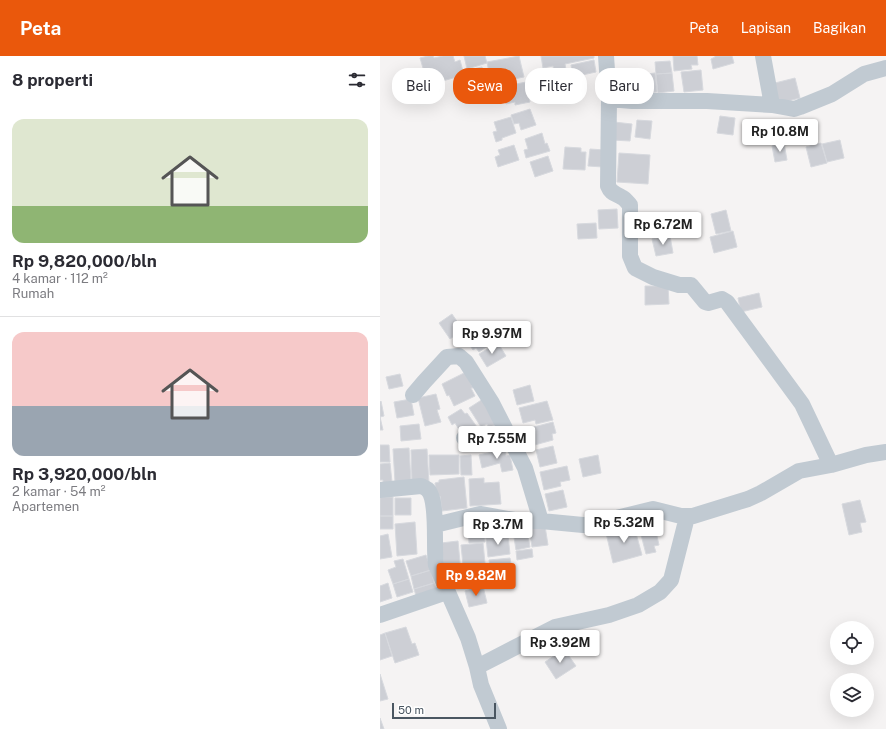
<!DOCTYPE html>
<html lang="id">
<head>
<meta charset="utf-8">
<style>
  :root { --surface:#fff; --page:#f7f7f7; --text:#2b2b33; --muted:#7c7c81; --line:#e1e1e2; --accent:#ea580c }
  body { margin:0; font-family:"Public Sans",sans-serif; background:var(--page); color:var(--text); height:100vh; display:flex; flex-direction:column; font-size:15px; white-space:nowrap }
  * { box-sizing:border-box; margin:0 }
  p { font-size:13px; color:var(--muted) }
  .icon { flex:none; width:22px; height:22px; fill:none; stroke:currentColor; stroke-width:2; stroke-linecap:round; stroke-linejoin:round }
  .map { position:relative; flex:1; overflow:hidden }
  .panel { display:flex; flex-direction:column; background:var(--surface); width:380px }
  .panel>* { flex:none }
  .hud { position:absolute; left:12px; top:12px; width:380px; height:36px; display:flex; gap:8px }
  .controls { position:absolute; left:450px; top:565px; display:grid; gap:8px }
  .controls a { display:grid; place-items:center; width:44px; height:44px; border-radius:50%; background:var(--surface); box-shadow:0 4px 16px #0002; font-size:20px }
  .scale { position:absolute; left:12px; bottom:10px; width:104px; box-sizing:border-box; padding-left:4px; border:2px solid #4a5661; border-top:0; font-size:11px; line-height:14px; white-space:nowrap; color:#4a5661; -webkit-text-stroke:3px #fff; paint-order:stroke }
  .price { position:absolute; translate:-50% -34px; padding:0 9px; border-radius:4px; background:#fff; color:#222; font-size:13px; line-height:26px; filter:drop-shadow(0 1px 2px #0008) }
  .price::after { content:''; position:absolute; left:50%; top:24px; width:12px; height:9px; margin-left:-6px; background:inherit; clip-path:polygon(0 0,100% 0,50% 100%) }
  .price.selected { background:var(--accent); color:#fff }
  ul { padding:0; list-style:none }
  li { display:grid; align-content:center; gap:8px; height:212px; padding:0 12px }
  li+li { border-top:1px solid var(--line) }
  li span { display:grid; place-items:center; height:124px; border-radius:12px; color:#555 }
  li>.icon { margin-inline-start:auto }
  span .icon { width:72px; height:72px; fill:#fffc; stroke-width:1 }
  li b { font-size:17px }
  h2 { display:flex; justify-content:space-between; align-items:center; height:48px; padding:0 12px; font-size:17px }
  .pill { padding:0 14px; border-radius:16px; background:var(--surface); box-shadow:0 4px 16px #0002; font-size:14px; line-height:36px }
  .pill.selected { background:var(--accent); color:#fff }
  header { display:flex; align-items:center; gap:24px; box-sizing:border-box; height:56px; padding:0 20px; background:var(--accent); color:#fff }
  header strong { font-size:19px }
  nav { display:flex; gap:22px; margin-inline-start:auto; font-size:14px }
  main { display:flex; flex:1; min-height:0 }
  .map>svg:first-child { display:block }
</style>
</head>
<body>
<header>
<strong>Peta</strong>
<nav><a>Peta</a><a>Lapisan</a><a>Bagikan</a></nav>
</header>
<main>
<section class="panel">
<h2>8 properti<svg class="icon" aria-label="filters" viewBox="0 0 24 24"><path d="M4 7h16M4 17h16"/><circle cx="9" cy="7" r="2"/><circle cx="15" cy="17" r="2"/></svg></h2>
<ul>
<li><span style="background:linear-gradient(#dfe7d0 70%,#8fb573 0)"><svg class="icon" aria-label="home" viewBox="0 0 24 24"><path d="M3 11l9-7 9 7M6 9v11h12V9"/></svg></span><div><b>Rp 9,820,000/bln</b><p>4 kamar · 112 m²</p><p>Rumah</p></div></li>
<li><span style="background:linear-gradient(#f6c9c9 60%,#9aa5b1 0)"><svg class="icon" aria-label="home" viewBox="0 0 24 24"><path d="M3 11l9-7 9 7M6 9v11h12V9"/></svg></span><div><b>Rp 3,920,000/bln</b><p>2 kamar · 54 m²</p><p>Apartemen</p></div></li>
</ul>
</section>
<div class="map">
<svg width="506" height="673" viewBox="0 0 506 673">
  <rect width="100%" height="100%" fill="#f5f3f3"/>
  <path fill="#cdcfd5" stroke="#d7d9de" d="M48 0H53L54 2 63 0H73L75 6 80 4 84 19 48 29 40 2Z
    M84 0H105L107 7 87 13Z
    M139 0 144 21 119 26 118 20 110 22 107 6Z
    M161 0H214V2L185 8 187 19 175 21 173 10 163 12Z
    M293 0H317L318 9H311L312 13 294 15Z
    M335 0H352L354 7 333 13 331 3 335 1Z
    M214 4 216 16 193 21 191 9Z
    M290 5 292 17 276 18 275 6Z
    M102 11 106 26 89 30 85 15Z
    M321 14 323 34 304 36 301 16Z
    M275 17 277 36 260 38 259 19Z
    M292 17 294 35 278 37 276 18Z
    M164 19 165 23 172 21 175 39 156 42 152 21Z
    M257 19 259 37 242 39 240 21Z
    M415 22 420 42 396 48 391 28Z
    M146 26 150 46 135 49V46L126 48 122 31Z
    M150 53 156 69 141 74 139 67 134 68 131 59Z
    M340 60 355 62 353 79 337 77Z
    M131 61 136 77 122 82V84L116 86 113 76 117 75 114 66Z
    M257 64 272 65 270 83 255 81Z
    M234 66 252 68 250 85 232 84Z
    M162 77 165 88 167 87 170 95 146 102 144 94 148 93 145 83Z
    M460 84 464 102 447 106 442 88Z
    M404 87 407 104 395 106 392 90Z
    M441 87 447 107 431 111 426 91Z
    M134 89 139 104 118 111 115 101 120 99 118 94Z
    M185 91 201 92V96H206L205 114 183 113Z
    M210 93 225 94 223 111 208 110Z
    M239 97 270 99 268 128 237 126Z
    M168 100 173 115 155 121 150 106Z
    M237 153 238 172 219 173 218 154Z
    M346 154 351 175 336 178 331 158Z
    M216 167 217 182 198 183 197 168Z
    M353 175 357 191 334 197 330 181Z
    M290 180 293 197 276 200 272 183Z
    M265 230H288L289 248 265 249Z
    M379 237 382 251 361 256 358 242Z
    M72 258 83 274 70 283 59 267Z
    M110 269 119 282 99 296 96 292 93 294 87 285Z
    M118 287 126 300 107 311 99 298Z
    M86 316 93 332H91L95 340 74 350 69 339 67 340 62 328Z
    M20 318 23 330 9 333 6 321Z
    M150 329 154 345 137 349 133 334Z
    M56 338 60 353 57 354 61 366 45 370 38 342Z
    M31 343 34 359 17 362 14 346Z
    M103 343 118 367 109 372 107 368 101 371 89 352Z
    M1 345 4 360 0 361V346Z
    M167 345 173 364 156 368 155 364 143 367 139 352Z
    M81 353 85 358 87 357 97 371 83 380 75 367 72 369 68 361Z
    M0 361 3 374H0Z
    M173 366 176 377 172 378 173 384 151 390 146 373Z
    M39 368 41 383 21 385 20 370Z
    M0 389H9L10 406H0Z
    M173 390 177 407 160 411 156 394Z
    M29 392 31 425 15 426 13 393Z
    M47 393 49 427H32L31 394Z
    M125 393 126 400 130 399 133 414 122 416 120 407 102 412 99 399Z
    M49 399H79V418L50 419Z
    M91 399 92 419H81L80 400Z
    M218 399 221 417 203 421 199 403Z
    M10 407 12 426 3 427V424H0V408Z
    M187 410 190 424 180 426 181 430 164 434 160 416Z
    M84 421 87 452 62 455 60 440 56 441 55 427 59 426V424Z
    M104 422V427L119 426 121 448 90 450 89 423Z
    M183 434 187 451 169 455 165 438Z
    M0 441H13V460H0Z
    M15 442H31V459H15Z
    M480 444 486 466 480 467 482 476 469 479 462 448Z
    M0 460H13V473H0Z
    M35 466 37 498 17 500 15 468Z
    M103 469 105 486 89 487 88 470Z
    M165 470 168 489 152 491 149 472Z
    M254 470 262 499 233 507 226 477Z
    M275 471 279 489 274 490 276 496 266 498 260 475Z
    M147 473 150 491 136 494 133 475Z
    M8 478 12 501 0 503V480Z
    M128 479 130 498 108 501 106 482Z
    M78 485 82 528 66 529 61 487Z
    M103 487 105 507 83 509 81 489Z
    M152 493 153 501 137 504 136 495Z
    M46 499 51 514 31 520 26 505Z
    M130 502 132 514 111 517 109 504Z
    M23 503 29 523 13 528 8 514 16 511 14 505Z
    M51 514 54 527 34 533 31 520Z
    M29 523 33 536 17 541 13 528Z
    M8 527 12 542 0 546V530Z
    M54 527 58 537 37 543 34 533Z
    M103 530 107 547 89 551 85 535Z
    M26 571 32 588 35 587 39 599 15 607 5 577Z
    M174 575 184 590 170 600 160 585Z
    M5 577 12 600 0 604V579Z
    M184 593 196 610 176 623 165 606Z
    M0 618 8 643 0 645Z
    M0 662 4 673H0Z"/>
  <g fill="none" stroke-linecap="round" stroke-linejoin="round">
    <path stroke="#c1cad2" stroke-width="16" d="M226 0 229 43 228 130C231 138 236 137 243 142 245 143 248 147 250 149V200L255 212 273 221 299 229H311L325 246 328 247 342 243 347 246 422 348 451 409
      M383 0 392 49
      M229 43 252 45H327L392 49 414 53 420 51 452 38 484 18 506 12
      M33 339 44 326 67 301 79 300 86 306 112 347 145 412 161 465
      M84 382H129
      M0 434 41 430C43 431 46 432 47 433 59 443 53 493 56 509L88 582 97 611 101 629 119 673
      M55 469 100 458 140 465H161L203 469H208L273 453 301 460H313L368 443 381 437 419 415 451 409 486 399 506 396
      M0 559 67 536
      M97 611 175 571 229 559 258 549 280 536 291 524 307 461"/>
  </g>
</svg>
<div class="controls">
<a><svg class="icon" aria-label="locate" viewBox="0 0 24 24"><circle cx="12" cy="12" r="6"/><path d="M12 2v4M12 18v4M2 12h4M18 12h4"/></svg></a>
<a><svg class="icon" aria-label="layers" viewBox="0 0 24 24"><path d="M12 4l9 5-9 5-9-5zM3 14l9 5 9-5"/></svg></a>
</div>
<div class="scale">50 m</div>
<b class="price" style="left:400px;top:97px">Rp 10.8M</b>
<b class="price" style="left:283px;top:190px">Rp 6.72M</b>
<b class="price" style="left:112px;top:299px">Rp 9.97M</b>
<b class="price" style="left:117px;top:404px">Rp 7.55M</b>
<b class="price" style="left:244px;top:488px">Rp 5.32M</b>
<b class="price" style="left:118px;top:490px">Rp 3.7M</b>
<b class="price selected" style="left:96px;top:541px">Rp 9.82M</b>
<b class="price" style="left:180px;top:608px">Rp 3.92M</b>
<div class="hud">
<a class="pill">Beli</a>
<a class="pill selected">Sewa</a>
<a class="pill">Filter</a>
<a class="pill">Baru</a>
</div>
</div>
</main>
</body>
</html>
